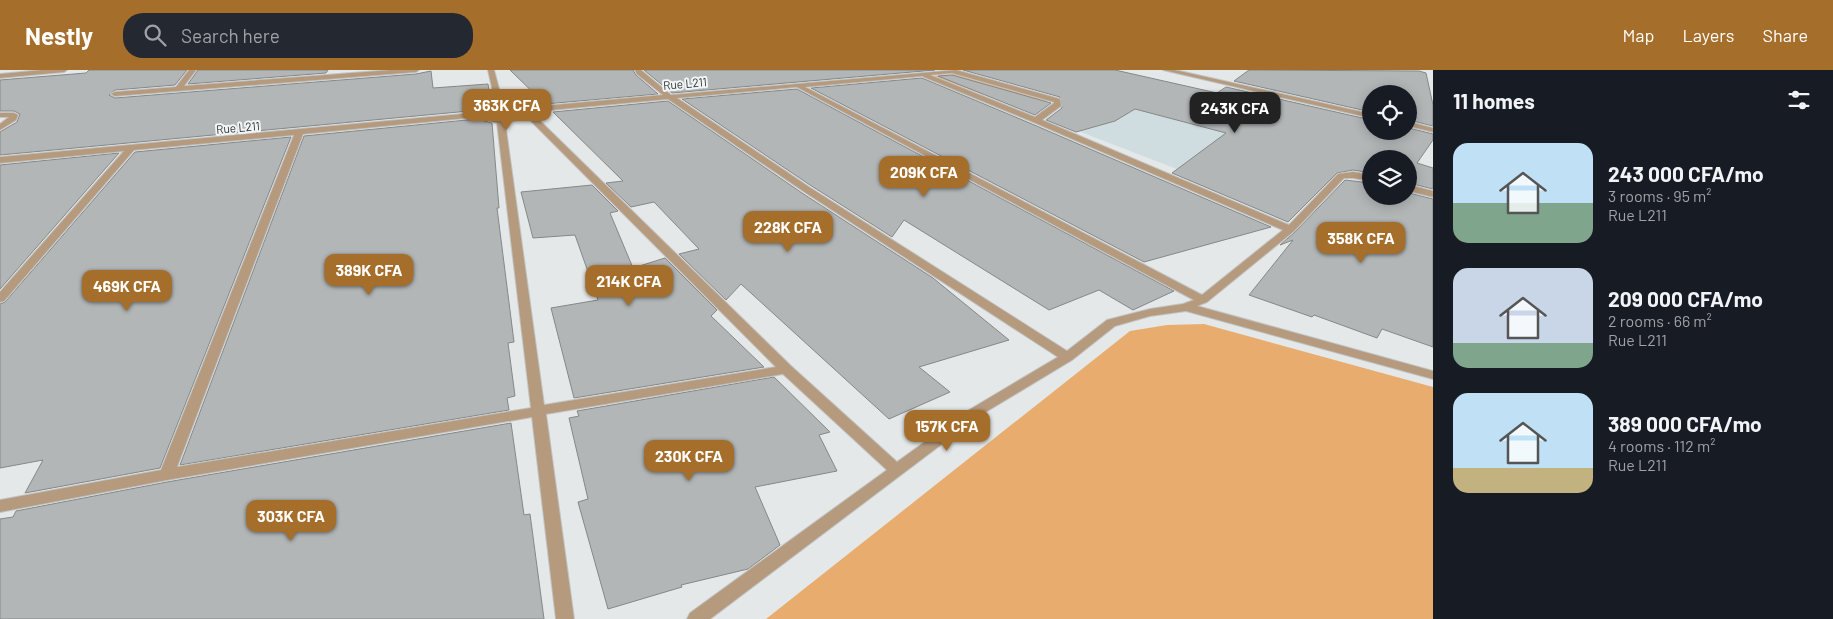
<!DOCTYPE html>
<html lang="en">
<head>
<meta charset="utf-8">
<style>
  :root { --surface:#171b24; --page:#242831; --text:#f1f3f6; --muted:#9ea1a6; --accent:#a66e2b }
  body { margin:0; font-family:Barlow,sans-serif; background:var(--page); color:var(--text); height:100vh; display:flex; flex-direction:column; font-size:19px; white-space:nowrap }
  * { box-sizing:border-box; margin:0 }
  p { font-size:16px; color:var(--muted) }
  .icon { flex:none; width:28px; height:28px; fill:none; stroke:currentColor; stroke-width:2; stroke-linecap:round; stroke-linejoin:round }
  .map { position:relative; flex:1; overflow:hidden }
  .details { display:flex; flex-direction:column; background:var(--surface); width:400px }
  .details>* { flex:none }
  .buttons { position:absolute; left:1362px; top:15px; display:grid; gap:10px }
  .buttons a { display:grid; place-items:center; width:55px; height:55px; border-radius:50%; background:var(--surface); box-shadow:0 2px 12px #0003; font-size:25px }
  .price { position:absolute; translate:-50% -42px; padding:0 11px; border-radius:10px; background:var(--accent); color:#fff; font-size:16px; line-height:32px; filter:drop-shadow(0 1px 2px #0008) }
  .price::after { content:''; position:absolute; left:50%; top:30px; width:15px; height:11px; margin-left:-8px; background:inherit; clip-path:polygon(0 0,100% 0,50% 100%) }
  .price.on { background:#222; color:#fff }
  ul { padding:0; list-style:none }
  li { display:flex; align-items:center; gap:15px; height:125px; padding:0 20px }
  li span { display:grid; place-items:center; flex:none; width:140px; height:100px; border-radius:15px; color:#555 }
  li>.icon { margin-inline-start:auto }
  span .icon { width:60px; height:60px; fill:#fffc; stroke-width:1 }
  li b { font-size:21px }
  h2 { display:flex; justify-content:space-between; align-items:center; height:60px; padding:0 20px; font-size:21px }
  header { display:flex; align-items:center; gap:30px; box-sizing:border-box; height:70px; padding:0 25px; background:var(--accent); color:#fff }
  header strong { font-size:24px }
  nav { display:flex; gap:28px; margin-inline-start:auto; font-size:18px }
  .search { width:350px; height:45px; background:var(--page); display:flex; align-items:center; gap:12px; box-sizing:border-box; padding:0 18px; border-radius:20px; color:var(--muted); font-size:19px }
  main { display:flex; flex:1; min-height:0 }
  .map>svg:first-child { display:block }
</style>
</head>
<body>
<header>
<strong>Nestly</strong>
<div class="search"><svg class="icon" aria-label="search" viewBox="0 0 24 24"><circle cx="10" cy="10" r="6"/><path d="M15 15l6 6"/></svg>Search here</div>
<nav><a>Map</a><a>Layers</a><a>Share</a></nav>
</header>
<main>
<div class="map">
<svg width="1433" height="549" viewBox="0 0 1433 549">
  <rect width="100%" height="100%" fill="#e4e8e9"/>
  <path fill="#d0dde0" d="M1116 28 1268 64 1213 113 1060 54Z"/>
  <path fill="#e8ad6e" d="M954 4 1049 29 1037 38H1020L933 6Z
    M1204 254 1433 317V549H766L1130 261 1167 255Z"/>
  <path fill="#b2b6b7" stroke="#848888" d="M89 0H187L175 15 115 20 109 25 115 28 416 4 431 1 433 18 488 14 490 26 477 31 469 41 0 85V62L17 52 20 44 14 41H0V10L86 3Z
    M198 0H328L326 3 188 14Z
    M510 0H633L636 5 658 24 545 34Z
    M644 0H935L672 23Z
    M963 0H1115L1217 23 1226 17 1371 50V61H1409V58L1433 64V70L1417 93 1433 98V119L1409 113V89H1371V103L1353 100 1337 103 1288 152 1172 103 1226 63 1135 39 1115 51 1076 62 1046 50 1062 38 1060 27Z
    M1249 0 1419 1 1426 3 1433 35V56L1409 50V24H1371V42L1234 11Z
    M952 5 1051 33 1035 45 938 6Z
    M922 8 1032 54 1271 157 1144 192 811 18Z
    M797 19 1174 221 1133 240 1099 220 1049 240 904 150 892 167 810 115 682 29Z
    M668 31 802 123 933 208 1009 270 919 297 950 322 889 349 741 214 726 230 679 184 699 179 654 132 631 137 606 113 623 111 553 42Z
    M477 49 492 53 499 138H497L514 272 508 273 515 326 507 328 509 340 180 395 304 66Z
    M291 67 160 398 25 423 43 390 0 398V234L5 232 135 82Z
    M119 83 0 219V95Z
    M1345 110 1371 113V126H1409V123L1433 129V277L1382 259 1377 268 1314 245 1312 247 1249 225 1293 170 1280 175 1295 162Z
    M592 115 618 141 610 143 633 198 665 188 717 240 711 246 764 297 574 328 551 238 598 230 575 165 533 168 521 122Z
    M774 307 830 362 819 365 837 401 755 417 780 475 748 499 681 515 682 517 608 539 578 432 588 429 569 348 579 346 577 341Z
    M511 353 524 445 530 444 544 549H0V449L13 447 16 441 167 412Z"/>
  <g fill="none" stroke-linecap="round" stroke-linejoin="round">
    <defs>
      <path id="minor" d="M42 0H67L64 2 0 8V4Z
        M189 0H196L184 16 391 0H419L416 2 115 26 111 24 115 22 176 17Z
        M488 0H494L501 26C514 24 538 22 543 36L663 25 637 4 635 0H641L671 25 956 0 1060 29 1061 36 1042 50 1289 155 1338 104 1353 102 1371 105V111L1353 108H1344L1294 161 1207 232 1197 236 1433 301V309L1186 241 1150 246 1115 256 1072 290 979 346 710 549H687L690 543 887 400 783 304 546 344 574 549H556L532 347 167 410 0 442V430L161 400 294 65 134 80 4 231 0 232V222L124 81 0 93V87L473 43 471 41 478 32 494 27ZM952 3 1054 32V33L1035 47 930 5ZM923 6 924 7 1033 52 1283 160 1202 225 805 17ZM796 17H797L1194 230 1183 234 1150 239 1107 250 1067 281 809 117 677 28ZM522 29 535 34 536 38C521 48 493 54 479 41 488 28 508 29 522 29ZM668 29 803 121 1058 287 969 340 897 392 791 296 534 45 541 41ZM477 47 497 53 531 338 177 397 303 64ZM528 48 776 297 544 335 505 52Z
        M1163 0H1175L1371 44V48Z
        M0 43H14L18 45 16 50 0 60V54L9 47H0Z
        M1409 52 1433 58V62L1409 56Z
        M1409 115 1433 121V127L1409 121Z"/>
    </defs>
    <use href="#minor" stroke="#c1c4c5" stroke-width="2"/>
    <use href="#minor" fill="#b69a7e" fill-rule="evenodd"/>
  </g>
  <g text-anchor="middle" stroke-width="4" stroke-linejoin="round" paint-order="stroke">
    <g font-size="12" fill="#343536" stroke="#f1f5f6">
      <text transform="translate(685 14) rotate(-5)" y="4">Rue L211</text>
      <text transform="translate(238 58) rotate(-5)" y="4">Rue L211</text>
    </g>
  </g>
</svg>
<div class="buttons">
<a><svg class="icon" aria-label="locate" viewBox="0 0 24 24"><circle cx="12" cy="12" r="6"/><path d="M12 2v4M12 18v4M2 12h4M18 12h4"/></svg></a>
<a><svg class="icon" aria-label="layers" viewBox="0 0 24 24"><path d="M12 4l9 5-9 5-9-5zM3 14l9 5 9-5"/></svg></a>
</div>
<b class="price" style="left:507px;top:61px">363K CFA</b>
<b class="price on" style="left:1235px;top:64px">243K CFA</b>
<b class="price" style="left:924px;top:128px">209K CFA</b>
<b class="price" style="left:788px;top:183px">228K CFA</b>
<b class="price" style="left:1361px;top:194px">358K CFA</b>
<b class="price" style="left:369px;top:226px">389K CFA</b>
<b class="price" style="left:629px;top:237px">214K CFA</b>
<b class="price" style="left:127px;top:242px">469K CFA</b>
<b class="price" style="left:947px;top:382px">157K CFA</b>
<b class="price" style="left:689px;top:412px">230K CFA</b>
<b class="price" style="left:291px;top:472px">303K CFA</b>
</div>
<section class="details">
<h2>11 homes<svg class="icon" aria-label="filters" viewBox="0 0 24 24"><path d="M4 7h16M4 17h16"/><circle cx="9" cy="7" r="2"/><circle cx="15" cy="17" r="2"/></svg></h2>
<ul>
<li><span style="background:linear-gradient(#bfe0f5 60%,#7fa58c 0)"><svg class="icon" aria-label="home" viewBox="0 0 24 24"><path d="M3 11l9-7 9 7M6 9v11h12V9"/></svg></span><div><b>243 000 CFA/mo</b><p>3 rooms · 95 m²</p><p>Rue L211</p></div></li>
<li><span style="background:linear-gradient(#c9d6e8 75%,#7fa58c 0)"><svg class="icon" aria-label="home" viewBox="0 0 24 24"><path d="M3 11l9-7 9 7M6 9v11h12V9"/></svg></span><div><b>209 000 CFA/mo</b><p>2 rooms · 66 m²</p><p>Rue L211</p></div></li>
<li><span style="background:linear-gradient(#bfe0f5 75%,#c2b280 0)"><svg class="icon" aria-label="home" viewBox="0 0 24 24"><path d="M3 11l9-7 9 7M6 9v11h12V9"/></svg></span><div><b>389 000 CFA/mo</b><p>4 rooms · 112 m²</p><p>Rue L211</p></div></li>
</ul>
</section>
</main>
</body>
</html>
